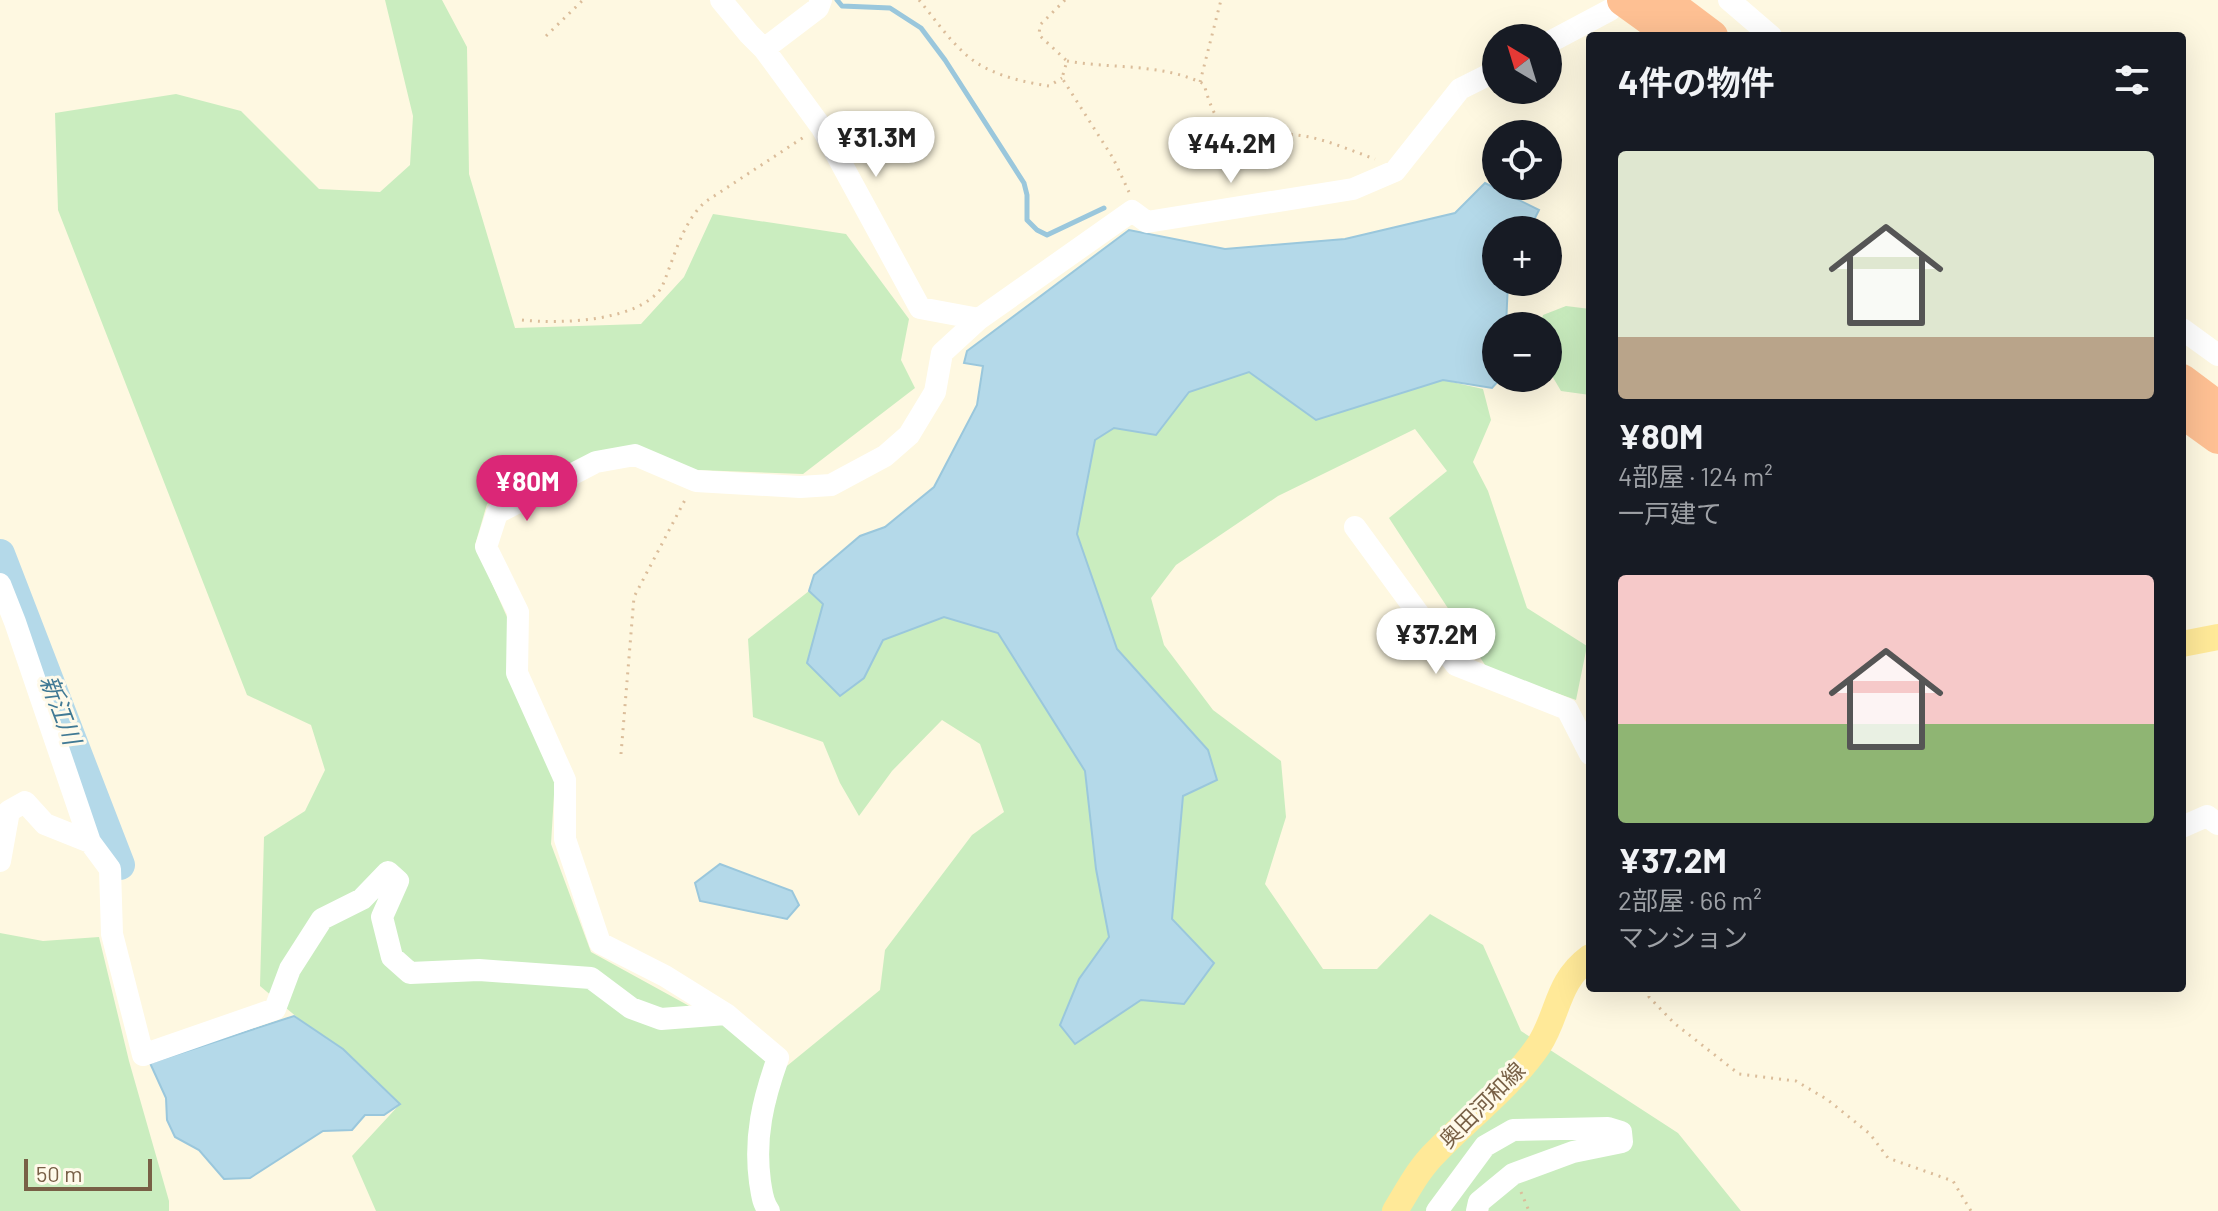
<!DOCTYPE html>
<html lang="ja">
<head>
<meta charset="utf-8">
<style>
  :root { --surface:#171b24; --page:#242831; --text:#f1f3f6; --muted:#9ea1a6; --accent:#db2777 }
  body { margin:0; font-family:Barlow,"Noto Sans JP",sans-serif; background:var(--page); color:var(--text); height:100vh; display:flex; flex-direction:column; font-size:30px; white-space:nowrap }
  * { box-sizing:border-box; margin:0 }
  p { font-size:26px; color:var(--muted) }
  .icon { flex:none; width:44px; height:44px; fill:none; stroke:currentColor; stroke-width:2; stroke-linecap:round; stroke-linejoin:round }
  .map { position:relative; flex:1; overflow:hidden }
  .details { position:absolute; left:1586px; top:32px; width:600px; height:960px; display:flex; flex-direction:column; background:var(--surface); border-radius:8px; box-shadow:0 8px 32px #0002 }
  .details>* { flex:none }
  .needle { width:52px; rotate:322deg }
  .fabs { position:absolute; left:1482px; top:24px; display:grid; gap:16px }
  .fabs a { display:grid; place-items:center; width:80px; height:80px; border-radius:50%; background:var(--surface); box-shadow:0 8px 32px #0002; font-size:40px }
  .scale { position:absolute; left:24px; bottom:20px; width:128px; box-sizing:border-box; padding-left:8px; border:4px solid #786046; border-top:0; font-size:22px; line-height:28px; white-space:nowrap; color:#786046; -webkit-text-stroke:6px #fffaea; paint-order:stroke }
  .price { position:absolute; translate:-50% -68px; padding:0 18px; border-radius:28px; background:#fff; color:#222; font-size:26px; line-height:52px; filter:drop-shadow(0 2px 4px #0008) }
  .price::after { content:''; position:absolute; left:50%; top:48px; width:24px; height:18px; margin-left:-12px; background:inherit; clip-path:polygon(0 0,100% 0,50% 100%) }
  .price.active { background:var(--accent); color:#fff }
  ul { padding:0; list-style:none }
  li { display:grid; align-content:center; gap:16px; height:424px; padding:0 32px }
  li span { display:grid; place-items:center; height:248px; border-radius:8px; color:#555 }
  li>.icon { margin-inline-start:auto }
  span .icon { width:144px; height:144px; fill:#fffc; stroke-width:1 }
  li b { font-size:34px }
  h2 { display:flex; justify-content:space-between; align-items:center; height:96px; padding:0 32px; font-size:34px }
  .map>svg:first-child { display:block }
</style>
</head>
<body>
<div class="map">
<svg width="2218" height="1211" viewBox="0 0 2218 1211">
  <rect width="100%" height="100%" fill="#fef8e1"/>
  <path fill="#caedbf" d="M385 0H442L467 47 469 174 515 328 641 324 684 277 713 214 846 234 909 319 901 360 915 388 803 474 697 470 590 455 487 504 475 545 507 617 555 778 551 844 591 952 722 1024 782 1070 880 990 885 950 972 835 1004 812 980 744 942 720 892 771 859 816 840 783 823 742 753 717 748 639 809 591 823 604 807 663 864 678 883 640 944 617 998 633 1085 771 1096 869 1109 937 1079 979 1075 1044 1141 1000 1184 1004 1172 920 1183 795 1216 780 1160 698 1117 649 1077 534 1095 440 1114 428 1156 435 1189 392 1249 372 1316 420 1443 380 1483 389 1491 420 1473 462 1488 491 1527 608 1587 646 1576 700 1487 668 1389 518 1447 471 1415 429 1278 496 1176 565 1151 598 1164 645 1213 710 1281 761 1286 817 1265 884 1323 969H1377L1430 914 1483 945 1521 1031 1678 1133 1741 1211H376L352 1156 400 1104 260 986 264 837 305 811 325 770 311 725 247 695 58 210 55 113 176 94 241 111 319 189 380 192 410 165 413 116Z
    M1566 306 1590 309V395L1561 391 1548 369V326H1540L1543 315Z
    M0 933 43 941 99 937 129 1061 169 1201V1211H0Z"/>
  <path fill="#b4d9e9" stroke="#9ac7dc" stroke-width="2" d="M1485 183 1539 210 1529 230H1496V282H1508L1506 326H1496V378H1501L1492 388 1443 380 1316 420 1249 372 1189 392 1156 435 1114 428 1095 440 1077 534 1117 649 1208 750 1217 780 1183 796 1172 919 1214 963 1184 1004 1141 1000 1075 1044 1060 1025 1079 979 1109 937 1096 869 1085 771 998 633 944 617 883 640 864 678 840 696 807 663 823 604 809 591 814 575 860 536 885 527 934 487 977 405 983 366 964 363 967 351 1129 230 1225 249 1345 239 1455 213Z
    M720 864 792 891 799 905 787 919 700 901 695 883Z
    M294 1016 343 1049 400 1104 384 1115H365L352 1130 323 1131 250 1178 224 1179 199 1150 175 1137 167 1120 166 1098 150 1063Z"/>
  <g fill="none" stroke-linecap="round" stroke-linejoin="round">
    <path stroke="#9ac7dc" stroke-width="5" d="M837 0 842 6 890 8 921 28 945 60 1024 183 1027 195V220L1037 230 1047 235 1104 208"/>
    <path stroke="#b4d9e9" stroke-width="30" d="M0 554 120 865"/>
    <path stroke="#dbbd9a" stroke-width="3" stroke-dasharray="2 6" stroke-linecap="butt" d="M919 0C935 19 950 42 970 58 991 75 1023 82 1049 86L1062 78
      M1065 0 1040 25 1039 35 1067 61 1062 78 1113 158 1129 192
      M546 36 583 0
      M1067 61C1112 69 1162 63 1204 84 1224 159 1248 126 1304 136 1328 140 1352 151 1375 159
      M1200 82 1221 0
      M522 320C560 324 639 322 662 287 674 258 682 223 705 202L804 137
      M621 754 634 597 686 498
      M1649 988V997L1674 1023 1739 1074 1796 1081 1828 1100 1870 1134 1888 1158 1953 1181 1971 1211
      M1521 1192 1529 1211"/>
    <path stroke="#fff" stroke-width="22" d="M721 0 749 34 764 49 822 128 920 308 979 319
      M1729 0 1771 36
      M1548 43 1610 10
      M764 49 818 8 821 0
      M2182 329 2218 355
      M1355 527 1456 665 1567 709 1590 754
      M0 584 15 622 90 842 110 869 112 934 143 1055 275 1009 290 969 322 919 362 899 388 872 398 881 382 917 392 957 410 973 479 970 591 978 631 1008 661 1019 726 1014
      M2182 827 2207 816 2218 824
      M0 861 9 811 25 802 45 824 90 842
      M769 1211C762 1202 762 1193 760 1182 754 1137 763 1100 778 1058L726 1014 665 976 600 943 565 839V780L517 673 518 612 486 547 497 513 596 462 635 455 696 481 800 487 831 485 885 456 909 435 935 392 942 353 979 319 1132 211 1147 222 1353 189 1395 171 1460 89 1496 71
      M1437 1211 1485 1146 1513 1130 1608 1128 1621 1132 1622 1142 1573 1152 1513 1174 1479 1202 1477 1211"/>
    <path stroke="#ffe998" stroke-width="26" d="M2182 644 2218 637
      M1395 1211C1408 1190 1419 1168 1437 1151 1471 1116 1511 1086 1539 1045 1559 1014 1556 982 1590 957"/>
    <path stroke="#fec093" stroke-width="32" d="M1623 0 1673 36
      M1664 0 1712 36
      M2182 380 2218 407
      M2182 412 2218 438"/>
  </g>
  <g text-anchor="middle" stroke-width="6" stroke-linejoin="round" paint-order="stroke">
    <g font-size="22" fill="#786046" stroke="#fffaea">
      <text transform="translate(1482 1105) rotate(-45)" y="8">奥田河和線</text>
    </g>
    <g font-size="24" font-style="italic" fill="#407994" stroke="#fffaea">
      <text transform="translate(60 710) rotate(69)" y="8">新江川</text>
    </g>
  </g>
</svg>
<div class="fabs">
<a><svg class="needle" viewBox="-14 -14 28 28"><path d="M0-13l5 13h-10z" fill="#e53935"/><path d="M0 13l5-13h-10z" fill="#9ea1a6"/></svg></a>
<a><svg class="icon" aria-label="locate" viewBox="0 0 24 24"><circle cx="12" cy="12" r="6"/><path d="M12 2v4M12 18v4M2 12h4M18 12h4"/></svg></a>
<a>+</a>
<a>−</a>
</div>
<div class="scale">50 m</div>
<b class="price" style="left:876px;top:179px">¥31.3M</b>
<b class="price" style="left:1231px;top:185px">¥44.2M</b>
<b class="price active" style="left:527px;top:523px">¥80M</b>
<b class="price" style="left:1436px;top:676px">¥37.2M</b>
<section class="details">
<h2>4件の物件<svg class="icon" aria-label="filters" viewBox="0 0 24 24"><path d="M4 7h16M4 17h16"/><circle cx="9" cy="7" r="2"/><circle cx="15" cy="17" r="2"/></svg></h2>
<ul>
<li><span style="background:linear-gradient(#dfe7d0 75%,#b9a48a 0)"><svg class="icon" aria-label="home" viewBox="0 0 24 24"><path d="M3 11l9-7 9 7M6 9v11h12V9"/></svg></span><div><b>¥80M</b><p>4部屋 · 124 m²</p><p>一戸建て</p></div></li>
<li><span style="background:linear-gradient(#f6c9c9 60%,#8fb573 0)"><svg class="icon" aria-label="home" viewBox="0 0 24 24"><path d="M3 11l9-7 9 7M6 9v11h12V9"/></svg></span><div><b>¥37.2M</b><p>2部屋 · 66 m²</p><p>マンション</p></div></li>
</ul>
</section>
</div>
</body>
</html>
